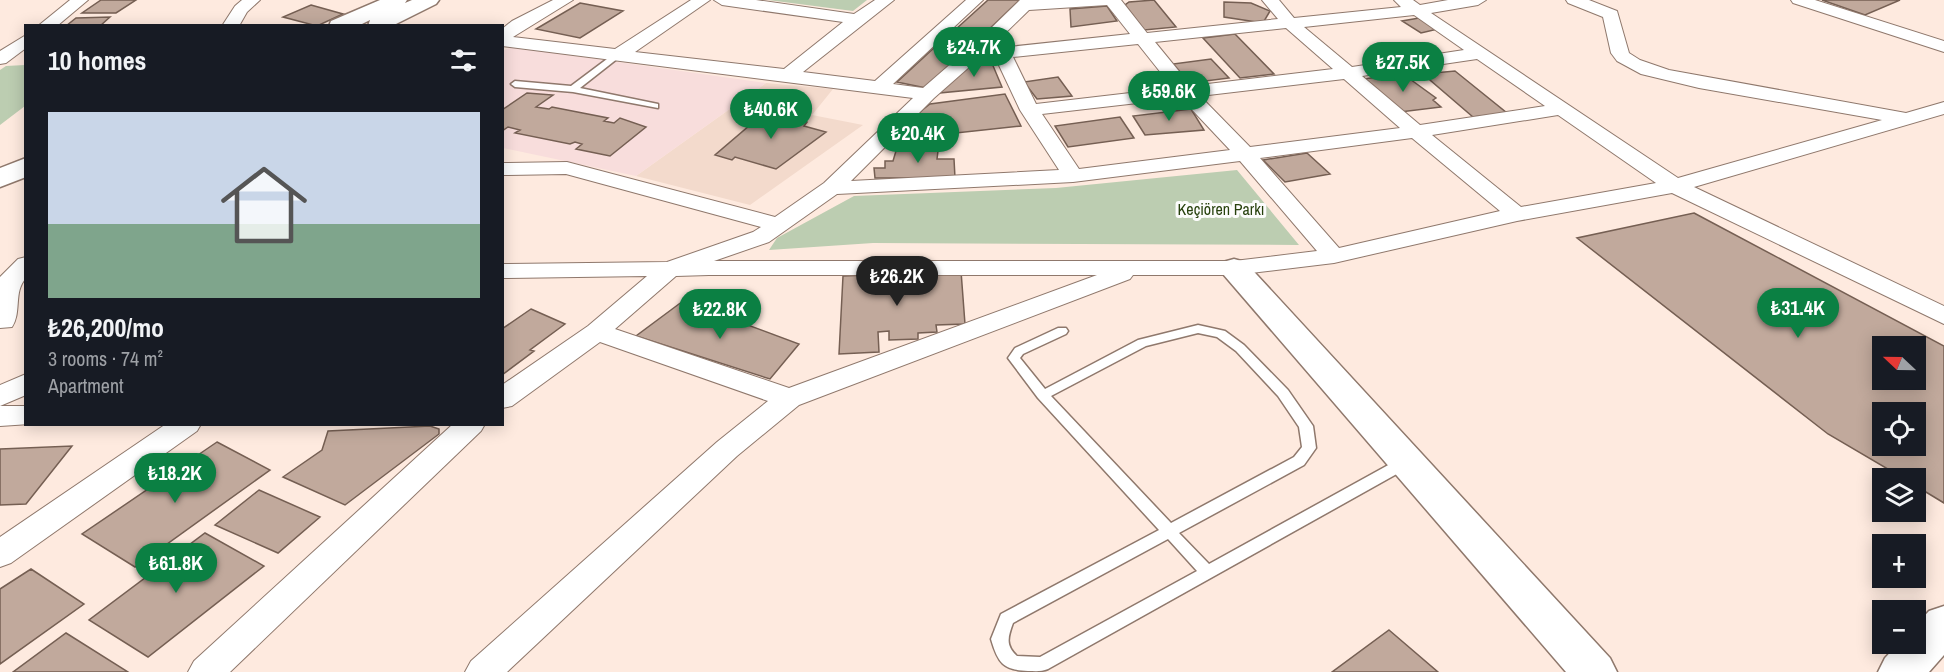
<!DOCTYPE html>
<html lang="en">
<head>
<meta charset="utf-8">
<style>
  :root { --surface:#171b24; --page:#20242c; --text:#f1f3f6; --muted:#9ea1a6; --line:#363941; --accent:#0b8043 }
  body { margin:0; font-family:"Archivo Narrow",sans-serif; background:var(--page); color:var(--text); height:100vh; display:flex; flex-direction:column; font-size:22px; white-space:nowrap }
  * { box-sizing:border-box; margin:0 }
  p { font-size:20px; color:var(--muted) }
  .icon { flex:none; width:33px; height:33px; fill:none; stroke:currentColor; stroke-width:2; stroke-linecap:round; stroke-linejoin:round }
  .map { position:relative; flex:1; overflow:hidden }
  .panel { position:absolute; left:24px; top:24px; width:480px; height:402px; display:flex; flex-direction:column; background:var(--surface); border-radius:0px; box-shadow:0 3px 15px #0003 }
  .panel>* { flex:none }
  .needle { width:39px; rotate:292deg }
  .controls { position:absolute; left:1872px; top:336px; display:grid; gap:12px }
  .controls a { display:grid; place-items:center; width:54px; height:54px; border-radius:0px; background:var(--surface); box-shadow:0 3px 15px #0003; font-size:30px }
  .price { position:absolute; translate:-50% -51px; padding:0 14px; border-radius:21px; background:var(--accent); color:#fff; font-size:20px; line-height:39px; filter:drop-shadow(0 2px 3px #0008) }
  .price::after { content:''; position:absolute; left:50%; top:36px; width:18px; height:14px; margin-left:-9px; background:inherit; clip-path:polygon(0 0,100% 0,50% 100%) }
  .price.active { background:#222; color:#fff }
  ul { padding:0; list-style:none }
  li { display:grid; align-content:center; gap:12px; height:318px; padding:0 24px }
  li+li { border-top:2px solid var(--line) }
  li span { display:grid; place-items:center; height:186px; border-radius:0px; color:#555 }
  li>.icon { margin-inline-start:auto }
  span .icon { width:108px; height:108px; fill:#fffc; stroke-width:1 }
  li b { font-size:26px }
  h2 { display:flex; justify-content:space-between; align-items:center; height:72px; padding:0 24px; font-size:26px }
  .map>svg:first-child { display:block }
</style>
</head>
<body>
<div class="map">
<svg width="1944" height="672" viewBox="0 0 1944 672">
  <rect width="100%" height="100%" fill="#feeadf"/>
  <path fill="#f3dacc" d="M766 83 833 89 812 115 863 125 750 205 636 176Z"/>
  <path fill="#f8dddc" d="M512 47 766 83 636 176 503 148 502 51Z"/>
  <path fill="#bccdb1" d="M768 0H867L853 11Z
    M25 65V106L0 125V70L6 66Z
    M1237 170 1299 245 873 243 769 250 777 238 854 196 1056 188Z"/>
  <path fill="#c1a99c" stroke="#755f53" stroke-width="1.5" fill-rule="evenodd" d="M101 0H136L116 13H82Z
    M988 0H1020L983 35 956 29Z
    M1154 0 1176 27 1144 30 1125 5 1129 2Z
    M1822 0H1900L1865 15Z
    M1224 2 1251 3 1270 11 1263 23 1224 17Z
    M580 3 623 11 580 38 536 29Z
    M311 5 343 14 317 26 283 17Z
    M1107 6 1117 21 1071 27 1070 9Z
    M110 17 100 26H66L76 18Z
    M1419 18 1438 29 1421 33 1402 21Z
    M1235 34 1274 74 1240 78 1203 38Z
    M948 35 976 40 926 88 897 82Z
    M1211 59 1229 78 1190 83 1173 64Z
    M991 61 1002 87 939 93 967 63Z
    M1455 71 1507 113 1473 117 1423 74Z
    M1403 74 1436 98 1433 100 1441 107 1400 112 1363 79Z
    M1058 77 1072 96 1037 99 1024 82Z
    M527 93 553 95 536 107 549 109 552 107 608 118 604 121 614 123 620 118 646 127 610 156 576 149 582 144 575 142 570 144 515 133 520 130 508 127 502 131V110Z
    M1005 94 1021 126 919 137 912 123 917 114 930 104Z
    M1191 109 1204 130 1145 135 1133 116Z
    M772 112 805 120 807 122 804 126 826 132 776 169 735 157 732 160 715 155 763 114Z
    M1120 117 1134 138 1068 147 1055 126Z
    M939 143 937 159H954L955 178H875L874 168H885V161H893L896 151 906 150V145Z
    M1307 153 1330 174 1285 182 1263 160Z
    M1694 213 1944 346V503L1916 486V478H1903L1828 434 1577 238ZM1882 346H1916V380H1882ZM1882 412H1916V446H1882Z
    M961 271 965 324 936 325 937 332 918 333V339L889 340V331L878 332 879 352 839 354 843 276Z
    M683 301 799 344 770 379 636 336Z
    M531 309 565 324 530 350 534 351 502 375V329Z
    M430 426 439 429V434L345 505 283 477 322 450 328 431Z
    M217 442 270 470 135 567 82 534Z
    M72 446 26 504 0 505V449Z
    M259 490 320 517 278 553 215 525Z
    M205 533 264 566 148 657 89 620Z
    M31 569 84 604 0 664V589Z
    M1389 630 1438 672H1332Z
    M66 633 128 672H13Z"/>
  <g fill="none" stroke-linecap="round" stroke-linejoin="round">
    <defs>
      <path id="lane" d="M615 53 622 55 580 88 658 104V108L573 92 515 87 511 84 515 81 571 86Z
        M1198 325 1225 331 1244 345 1288 390 1313 426 1316 448 1304 465 1179 533 1209 564 1401 458H1411L1413 462 1411 466 1048 669C1041 672 1035 671 1028 671 1003 670 998 663 991 639L1001 614 1159 530 1038 398 1008 358 1015 348 1058 328H1066L1068 331 1066 334 1023 354 1020 358 1045 389 1138 340ZM1198 333 1217 337 1236 351 1278 396 1299 427 1302 447 1294 457 1171 523 1051 396 1146 346ZM1168 539 1197 571 1040 657 1017 656C1005 645 1008 637 1013 623Z"/>
      <path id="street" d="M70 0H88L57 26H38Z
        M242 0H260L247 12 239 26H222L235 6Z
        M553 0H573L513 37 615 49 691 0H710L635 52 784 69 843 22 722 5 714 0H756L854 14 875 0H894L803 72 875 81 966 0H983L893 84 923 88 984 35 1020 0H1121L1147 33 1278 19 1262 0H1279L1294 18 1401 7 1394 0H1413L1420 5 1448 0H1486L1478 5 1431 13 1678 178 1882 120 1699 88 1641 74 1617 61 1611 53 1603 17 1568 3 1566 0H1589L1617 11 1629 53 1640 60 1669 70 1906 113 1944 102V114L1694 187 1944 306V324L1672 193 1517 221 1334 263 1234 275H1133L1130 279 799 405 737 456 507 672H465L471 661 717 442 768 401 600 342 512 406 502 408V385L588 326 647 276 502 278V264L667 262 753 232 761 227 566 174 502 175V163L567 162 775 217 824 183 913 98 502 46V29L512 21ZM1107 5 1130 34 989 49 1029 10ZM1414 15 1464 50 1352 67 1304 27ZM1286 28 1333 69 1191 86 1155 42ZM1138 44 1173 88 1036 104 1013 57ZM996 59 1020 110 1059 170 851 181 934 98 976 61ZM1477 59 1545 106 1420 125 1362 76ZM1344 79 1400 128 1250 147 1200 96ZM1181 98 1230 150 1079 169 1042 114ZM1558 115 1656 183 1521 207 1432 135ZM1412 138 1500 211 1339 248 1260 158ZM1240 161 1317 251 1234 261H714L769 242 837 194 1073 182ZM709 275H1097L789 388 615 329 676 276Z
        M1791 0H1815L1944 41V52L1793 3Z
        M26 35V48L6 63 0 64V51Z
        M26 257V278C13 292 22 312 12 327L0 328V277L18 259Z
        M26 374V395L0 406H26V424H30L0 426V385Z
        M166 424H201L197 431 11 563 0 567V537Z
        M453 424H485L481 431 230 672H188L194 661Z"/>
      <path id="secondary" d="M380 0H407L405 3 412 0H439L436 4 392 26H368L370 20 358 26H329L331 21Z
        M26 158V177L0 187V168Z
        M1234 259 1245 262 1610 658 1617 672H1566L1223 274 1219 268 1223 262Z"/>
      <path id="primary" d="M1944 606V655L1929 672H1878L1885 658 1898 644H1916V625L1929 611Z"/>
    </defs>
    <use href="#lane" stroke="#8f786c" stroke-width="3"/>
    <use href="#street" stroke="#8f786c" stroke-width="2"/>
    <use href="#secondary" stroke="#8f786c" stroke-width="3"/>
    <use href="#primary" stroke="#8f786c" stroke-width="3"/>
    <use href="#lane" fill="#fff" fill-rule="evenodd"/>
    <use href="#street" fill="#fff" fill-rule="evenodd"/>
    <use href="#secondary" fill="#fff" fill-rule="evenodd"/>
    <use href="#primary" fill="#fff" fill-rule="evenodd"/>
  </g>
  <g text-anchor="middle" stroke-width="6" stroke-linejoin="round" paint-order="stroke">
    <g font-size="16" fill="#27410d" stroke="#fcfcfc">
      <text x="1221" y="215">Keçiören Parkı</text>
    </g>
  </g>
</svg>
<div class="controls">
<a><svg class="needle" viewBox="-14 -14 28 28"><path d="M0-13l5 13h-10z" fill="#e53935"/><path d="M0 13l5-13h-10z" fill="#9ea1a6"/></svg></a>
<a><svg class="icon" aria-label="locate" viewBox="0 0 24 24"><circle cx="12" cy="12" r="6"/><path d="M12 2v4M12 18v4M2 12h4M18 12h4"/></svg></a>
<a><svg class="icon" aria-label="layers" viewBox="0 0 24 24"><path d="M12 4l9 5-9 5-9-5zM3 14l9 5 9-5"/></svg></a>
<a>+</a>
<a>−</a>
</div>
<b class="price" style="left:974px;top:78px">₺24.7K</b>
<b class="price" style="left:1403px;top:93px">₺27.5K</b>
<b class="price" style="left:1169px;top:122px">₺59.6K</b>
<b class="price" style="left:771px;top:140px">₺40.6K</b>
<b class="price" style="left:918px;top:164px">₺20.4K</b>
<b class="price active" style="left:897px;top:307px">₺26.2K</b>
<b class="price" style="left:1798px;top:339px">₺31.4K</b>
<b class="price" style="left:720px;top:340px">₺22.8K</b>
<b class="price" style="left:175px;top:504px">₺18.2K</b>
<b class="price" style="left:176px;top:594px">₺61.8K</b>
<section class="panel">
<h2>10 homes<svg class="icon" aria-label="filters" viewBox="0 0 24 24"><path d="M4 7h16M4 17h16"/><circle cx="9" cy="7" r="2"/><circle cx="15" cy="17" r="2"/></svg></h2>
<ul>
<li><span style="background:linear-gradient(#c9d6e8 60%,#7fa58c 0)"><svg class="icon" aria-label="home" viewBox="0 0 24 24"><path d="M3 11l9-7 9 7M6 9v11h12V9"/></svg></span><div><b>₺26,200/mo</b><p>3 rooms · 74 m²</p><p>Apartment</p></div></li>
</ul>
</section>
</div>
</body>
</html>
